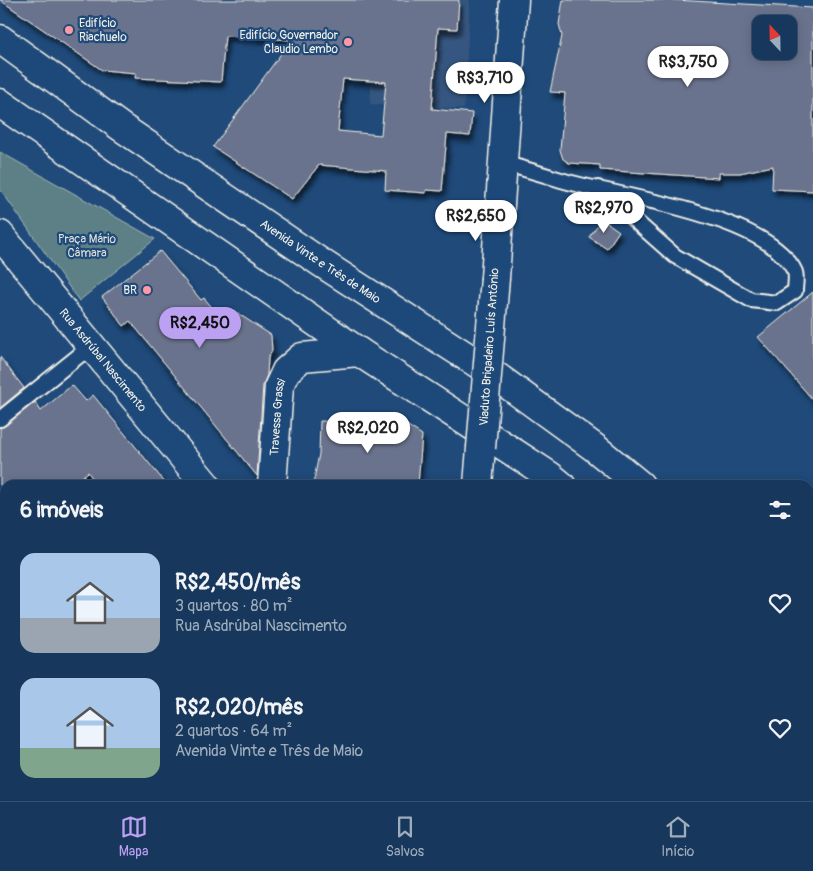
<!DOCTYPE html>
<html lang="pt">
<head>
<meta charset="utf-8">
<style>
  :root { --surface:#17385c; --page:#244365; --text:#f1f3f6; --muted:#9eacbb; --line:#365272; --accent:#bca0f2 }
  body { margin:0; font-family:Pangolin,sans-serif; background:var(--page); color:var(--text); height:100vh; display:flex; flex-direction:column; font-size:19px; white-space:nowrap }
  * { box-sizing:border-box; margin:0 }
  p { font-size:16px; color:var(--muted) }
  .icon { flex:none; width:28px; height:28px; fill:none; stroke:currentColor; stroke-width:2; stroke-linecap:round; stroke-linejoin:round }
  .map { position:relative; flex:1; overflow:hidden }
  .details { position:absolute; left:0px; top:480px; width:814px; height:321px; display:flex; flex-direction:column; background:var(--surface); border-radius:15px 15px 0 0; box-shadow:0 2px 12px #0003,0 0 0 1px var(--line) }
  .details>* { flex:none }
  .needle { width:32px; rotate:338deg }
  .buttons { position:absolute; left:752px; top:15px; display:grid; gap:10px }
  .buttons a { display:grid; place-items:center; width:45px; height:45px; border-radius:10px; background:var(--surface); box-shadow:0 2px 12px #0003,0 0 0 1px var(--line); font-size:25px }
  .price { position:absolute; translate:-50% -42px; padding:0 11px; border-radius:18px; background:#fff; color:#222; font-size:16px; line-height:32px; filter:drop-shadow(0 1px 2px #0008) }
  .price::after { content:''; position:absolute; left:50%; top:30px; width:15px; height:11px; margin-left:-8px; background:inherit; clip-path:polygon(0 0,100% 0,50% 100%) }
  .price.current { background:var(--accent); color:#111 }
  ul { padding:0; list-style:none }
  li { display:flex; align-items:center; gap:15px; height:125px; padding:0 20px }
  li span { display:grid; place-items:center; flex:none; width:140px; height:100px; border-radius:15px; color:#555 }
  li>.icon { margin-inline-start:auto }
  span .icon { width:60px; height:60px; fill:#fffc; stroke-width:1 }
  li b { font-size:21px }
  h2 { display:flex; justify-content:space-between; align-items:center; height:60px; padding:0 20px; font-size:21px }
  .tabs { display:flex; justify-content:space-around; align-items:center; height:70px; border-top:1px solid var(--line); background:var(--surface); font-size:14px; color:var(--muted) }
  .tabs a { display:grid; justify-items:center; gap:2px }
  .tabs .current { color:var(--accent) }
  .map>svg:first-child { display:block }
</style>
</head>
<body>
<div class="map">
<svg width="813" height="801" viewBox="0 0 813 801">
  <defs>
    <filter id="shadow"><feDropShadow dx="3" dy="5.5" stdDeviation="2.5" flood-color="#0009"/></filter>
  </defs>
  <rect width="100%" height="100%" fill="#1f4a7a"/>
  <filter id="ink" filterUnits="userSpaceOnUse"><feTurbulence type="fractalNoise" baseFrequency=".02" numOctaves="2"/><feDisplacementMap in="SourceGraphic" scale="10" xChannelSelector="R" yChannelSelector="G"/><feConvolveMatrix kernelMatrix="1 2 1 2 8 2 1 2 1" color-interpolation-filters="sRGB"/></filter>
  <g filter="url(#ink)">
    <path fill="#365680" d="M377 0H470L464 109 370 104Z"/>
    <path fill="#5b8085" stroke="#a8b8b6" d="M0 152 155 239 79 301 0 189Z
      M663 796H692L688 801H657Z"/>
    <path fill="#6b738d" stroke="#f4f1e8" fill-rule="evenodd" filter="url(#shadow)" d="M0 0H459L457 29 438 28 432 109 472 113 470 136 447 134 442 191 426 190V193L385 190 386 171 319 165 292 199 213 147 291 40 225 36 221 82 135 78 136 73 102 70ZM343 79 386 82 381 135 338 131Z
      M563 0H675L813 8V191L772 189 773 166 740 173H719V178L600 170V165L569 163 563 159 560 150 565 93 550 92 562 36 559 24ZM761 24H789V51H761Z
      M602 219 619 231 607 249 589 237Z
      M160 251 201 300 204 298 223 320 234 311 271 335 272 351 268 358 267 375 263 385 257 476 130 321 124 326 102 297Z
      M813 292V400L758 337Z
      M0 357 24 388 0 408Z
      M72 385 86 401 93 395 167 485H97L88 472 72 485H0V428L5 426 35 402 41 411Z
      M320 421 405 424 422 435 418 485H313L319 454Z"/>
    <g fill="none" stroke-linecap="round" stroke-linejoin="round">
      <defs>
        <path id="service" d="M502 163C522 168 542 174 561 180 618 197 768 214 795 272 797 277 795 285 795 291L777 303 751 300 675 256 598 188
          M0 419 91 346"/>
        <g id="minor">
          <path id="s1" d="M0 235 206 485"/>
          <path id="s2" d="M272 485 279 386 286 371 302 357 359 352"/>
        </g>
        <path id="secondary" d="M495 278 514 0
          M478 485 481 448
          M809 575 813 572
          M454 801 455 796
          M528 801 534 796"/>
        <g id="trunk">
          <path id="s3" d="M0 39 121 127 320 262 489 371 595 448 640 485"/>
          <path d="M0 103 359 352 550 476 561 485"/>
          <path d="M809 651 813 657"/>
          <path d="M809 737 813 736"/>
          <path d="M809 762 813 768"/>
          <path d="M720 801 725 796"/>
        </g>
      </defs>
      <use href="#service" stroke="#f4f1e8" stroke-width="18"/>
      <use href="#minor" stroke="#f4f1e8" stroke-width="31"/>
      <use href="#secondary" stroke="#f4f1e8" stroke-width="31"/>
      <use href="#trunk" stroke="#f4f1e8" stroke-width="31"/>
      <use href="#service" stroke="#1f4a7a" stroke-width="14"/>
      <use href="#minor" stroke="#1f4a7a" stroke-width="28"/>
      <use href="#secondary" stroke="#1f4a7a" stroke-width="28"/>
      <use href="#trunk" stroke="#1f4a7a" stroke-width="28"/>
      <defs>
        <path id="secondary-bridge" d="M481 448 495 278"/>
      </defs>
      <use href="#secondary-bridge" stroke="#f4f1e8" stroke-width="31" stroke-linecap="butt"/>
      <use href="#secondary-bridge" stroke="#1f4a7a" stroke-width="28"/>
    </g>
  </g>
  <g fill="#ff9aa2" stroke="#1f4a7a" stroke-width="2">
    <circle cx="69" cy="30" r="5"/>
    <circle cx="348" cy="42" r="5"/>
    <circle cx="147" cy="290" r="5"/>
  </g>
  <g text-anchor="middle" stroke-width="4.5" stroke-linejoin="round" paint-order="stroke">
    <g font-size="12" fill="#f4f1e8" stroke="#1f4a7a" text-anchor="end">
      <text x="79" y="27" text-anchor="start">Edifício<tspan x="79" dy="14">Riachuelo</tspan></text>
      <text x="338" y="39">Edifício Governador<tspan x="338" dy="14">Claudio Lembo</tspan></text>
      <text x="137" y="294">BR</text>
    </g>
    <g font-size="12" fill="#dde0d9" stroke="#1f4a7a">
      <text x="87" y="243">Praça Mário<tspan x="87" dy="14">Câmara</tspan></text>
    </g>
    <g font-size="12" fill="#f4f1e8" stroke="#1f4a7a">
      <text dy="4" stroke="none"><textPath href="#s3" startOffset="390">Avenida Vinte e Três de Maio</textPath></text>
      <text transform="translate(489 347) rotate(-86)" y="4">Viaduto Brigadeiro Luís Antônio</text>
      <text dy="4" stroke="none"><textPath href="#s1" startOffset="162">Rua Asdrúbal Nascimento</textPath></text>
      <text dy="4" stroke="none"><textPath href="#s2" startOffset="68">Travessa Grassi</textPath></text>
    </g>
  </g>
</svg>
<div class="buttons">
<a><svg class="needle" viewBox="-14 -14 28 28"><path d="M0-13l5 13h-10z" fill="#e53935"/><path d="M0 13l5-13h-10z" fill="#9eacbb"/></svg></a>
</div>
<b class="price" style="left:688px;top:88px">R$3,750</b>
<b class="price" style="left:485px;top:104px">R$3,710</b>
<b class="price" style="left:604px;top:234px">R$2,970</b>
<b class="price" style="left:476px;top:242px">R$2,650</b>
<b class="price current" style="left:200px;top:349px">R$2,450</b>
<b class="price" style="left:368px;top:454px">R$2,020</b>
<section class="details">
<h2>6 imóveis<svg class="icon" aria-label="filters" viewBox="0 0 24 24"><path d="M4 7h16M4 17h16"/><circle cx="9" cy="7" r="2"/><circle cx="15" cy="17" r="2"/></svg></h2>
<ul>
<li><span style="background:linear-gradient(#a9c7e8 65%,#9aa5b1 0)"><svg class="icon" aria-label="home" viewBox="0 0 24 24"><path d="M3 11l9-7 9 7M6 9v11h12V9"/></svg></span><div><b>R$2,450/mês</b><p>3 quartos · 80 m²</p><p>Rua Asdrúbal Nascimento</p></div><svg class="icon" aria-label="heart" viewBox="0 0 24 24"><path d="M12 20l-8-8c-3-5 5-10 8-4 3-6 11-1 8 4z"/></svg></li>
<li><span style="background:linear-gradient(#a9c7e8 70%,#7fa58c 0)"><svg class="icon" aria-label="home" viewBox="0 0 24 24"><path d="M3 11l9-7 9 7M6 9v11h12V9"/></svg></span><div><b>R$2,020/mês</b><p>2 quartos · 64 m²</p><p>Avenida Vinte e Três de Maio</p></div><svg class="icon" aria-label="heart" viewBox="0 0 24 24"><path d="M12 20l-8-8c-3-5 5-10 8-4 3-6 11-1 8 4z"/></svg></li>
</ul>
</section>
</div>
<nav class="tabs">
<a class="current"><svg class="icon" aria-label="map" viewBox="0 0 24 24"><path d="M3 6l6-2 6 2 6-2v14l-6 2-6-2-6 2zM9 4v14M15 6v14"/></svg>Mapa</a>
<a><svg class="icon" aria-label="saved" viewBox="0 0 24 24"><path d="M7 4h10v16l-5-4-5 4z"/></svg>Salvos</a>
<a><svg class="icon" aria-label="home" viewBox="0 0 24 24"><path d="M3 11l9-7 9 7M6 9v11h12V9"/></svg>Início</a>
</nav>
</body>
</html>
